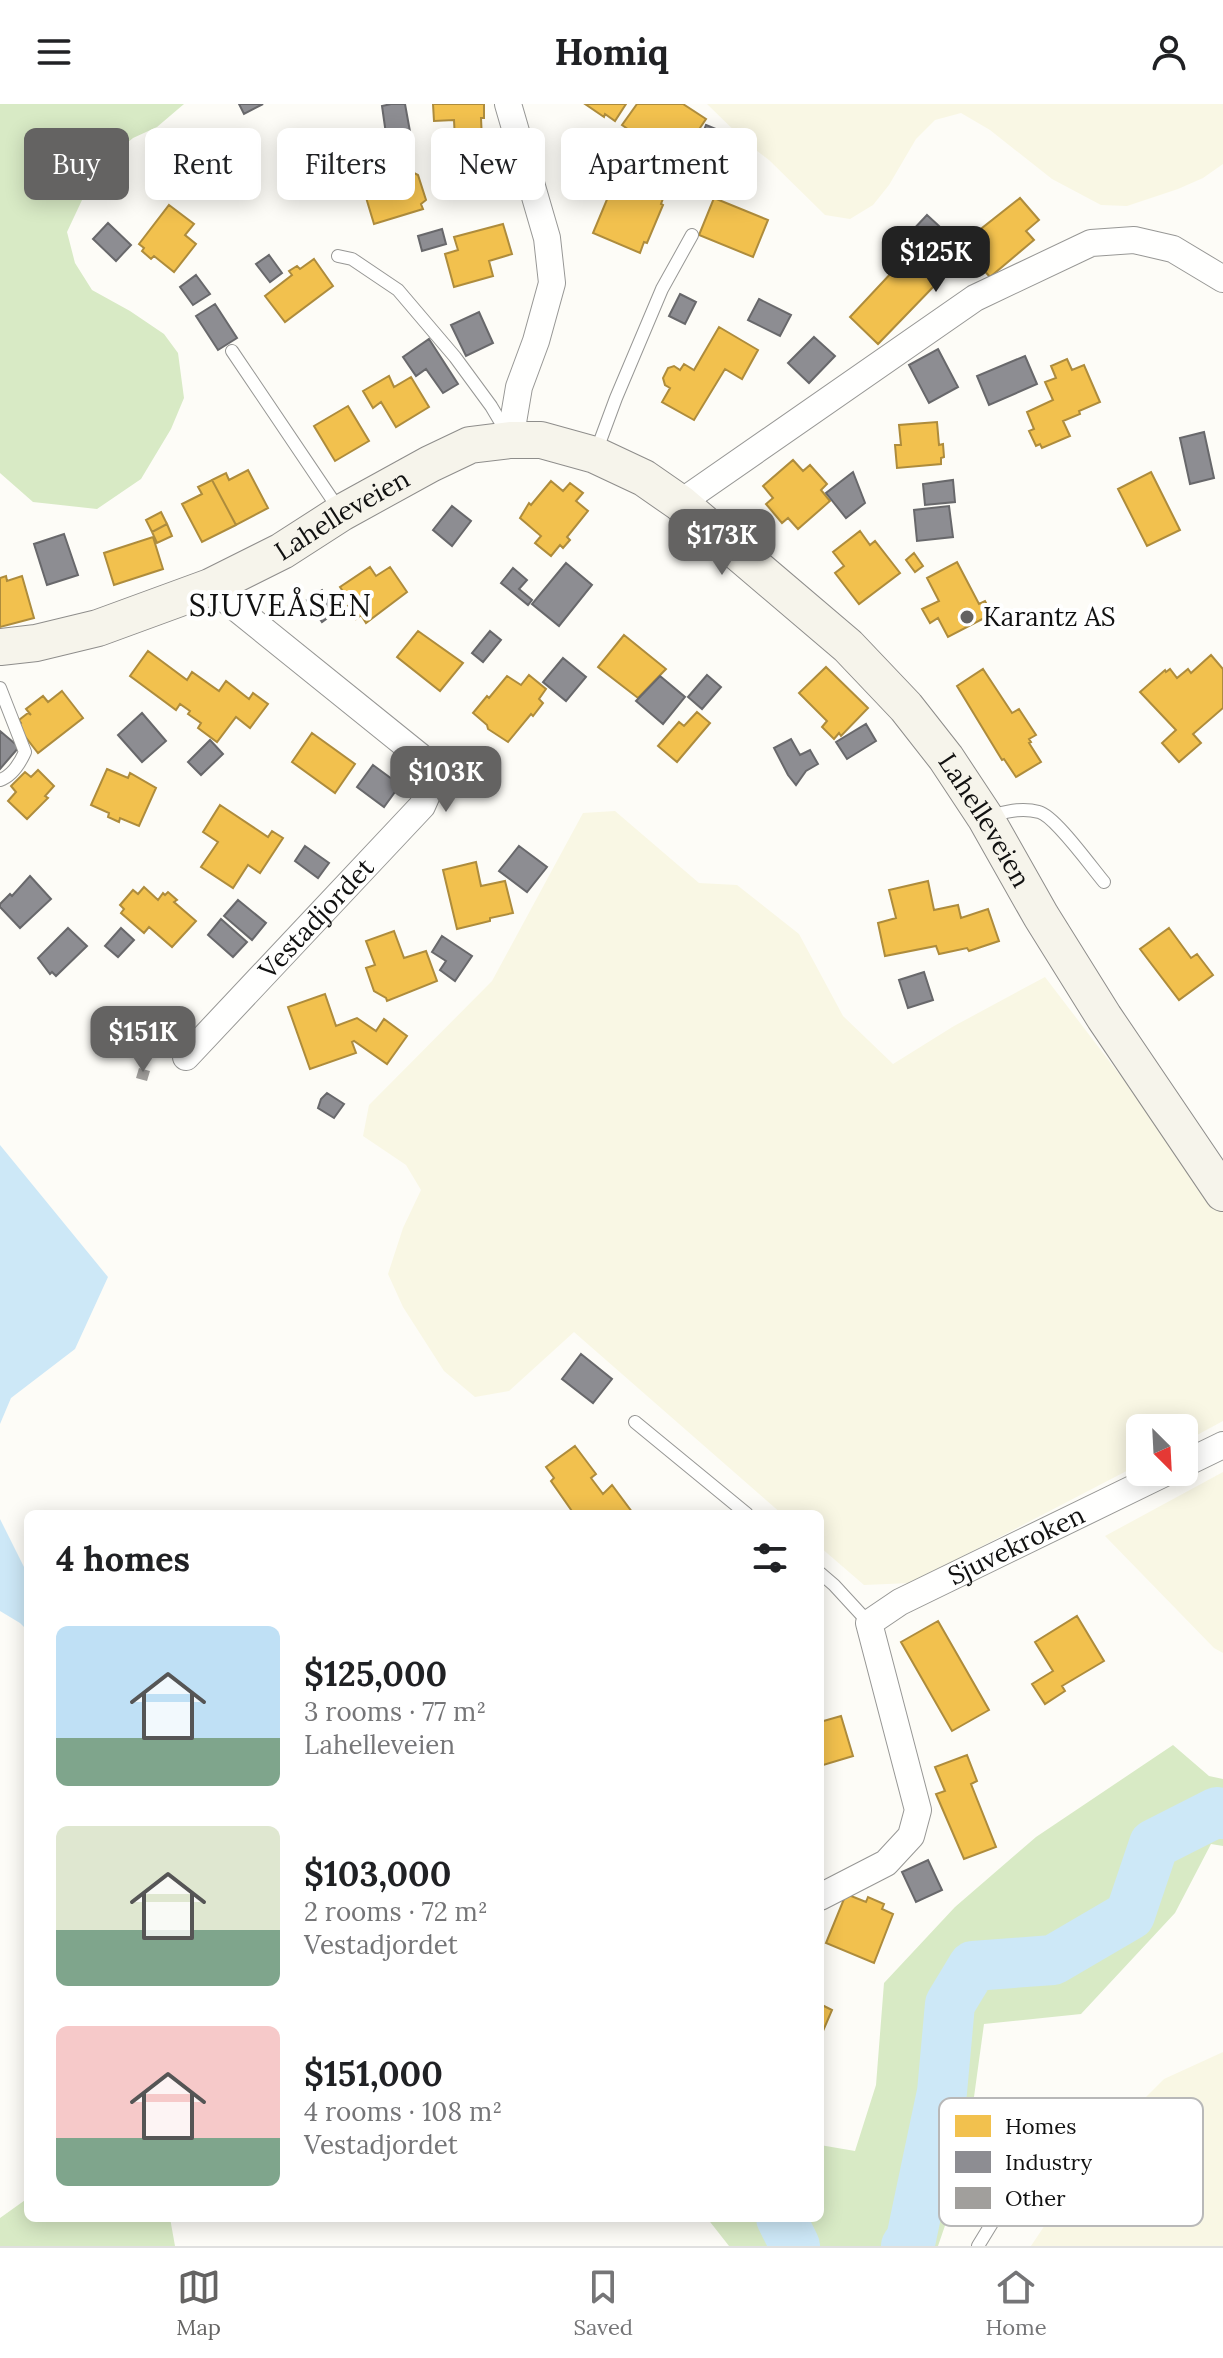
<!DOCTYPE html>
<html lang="en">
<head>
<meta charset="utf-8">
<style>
  :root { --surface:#fff; --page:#f6f6f6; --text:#202124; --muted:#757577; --line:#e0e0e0; --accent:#646362 }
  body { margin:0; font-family:Lora,serif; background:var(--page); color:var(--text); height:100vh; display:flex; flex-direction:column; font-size:30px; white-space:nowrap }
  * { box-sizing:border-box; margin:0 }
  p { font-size:26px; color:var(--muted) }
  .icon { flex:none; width:44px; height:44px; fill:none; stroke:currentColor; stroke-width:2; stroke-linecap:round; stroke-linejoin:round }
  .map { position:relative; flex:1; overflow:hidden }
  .drawer { position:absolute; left:24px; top:1406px; width:800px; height:712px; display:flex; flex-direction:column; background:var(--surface); border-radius:12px; box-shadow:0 4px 20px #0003 }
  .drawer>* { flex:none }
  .hud { position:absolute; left:24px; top:24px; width:800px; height:72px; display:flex; gap:16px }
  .needle { width:52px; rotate:156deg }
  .buttons { position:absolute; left:1126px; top:1310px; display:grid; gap:16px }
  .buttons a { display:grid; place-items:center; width:72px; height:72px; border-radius:12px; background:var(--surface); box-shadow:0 4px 20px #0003; font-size:40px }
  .price { position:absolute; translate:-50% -68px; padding:0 18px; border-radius:16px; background:var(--accent); color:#fff; font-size:26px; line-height:52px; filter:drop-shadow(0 2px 4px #0008) }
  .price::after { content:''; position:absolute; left:50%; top:48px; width:24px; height:18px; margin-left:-12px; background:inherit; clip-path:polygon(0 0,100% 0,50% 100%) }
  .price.on { background:#222; color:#fff }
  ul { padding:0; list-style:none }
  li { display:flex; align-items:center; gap:24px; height:200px; padding:0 32px }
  li span { display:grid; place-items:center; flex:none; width:224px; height:160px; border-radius:12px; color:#555 }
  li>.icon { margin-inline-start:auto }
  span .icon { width:96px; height:96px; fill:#fffc; stroke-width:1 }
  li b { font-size:34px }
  h2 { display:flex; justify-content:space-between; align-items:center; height:96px; padding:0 32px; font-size:34px }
  .chip { padding:0 28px; border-radius:12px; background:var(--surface); box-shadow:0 4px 20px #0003; font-size:28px; line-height:72px }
  .chip.on { background:var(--accent); color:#fff }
  header { display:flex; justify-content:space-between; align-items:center; height:104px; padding:0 32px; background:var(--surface); font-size:36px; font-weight:700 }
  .tabs { display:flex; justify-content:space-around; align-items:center; height:112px; border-top:2px solid var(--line); background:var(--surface); font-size:22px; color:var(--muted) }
  .tabs a { display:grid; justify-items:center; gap:4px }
  .tabs .on { color:var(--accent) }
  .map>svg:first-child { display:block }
</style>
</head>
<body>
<header><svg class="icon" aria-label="menu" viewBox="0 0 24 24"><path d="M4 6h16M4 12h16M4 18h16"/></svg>Homiq<svg class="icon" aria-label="person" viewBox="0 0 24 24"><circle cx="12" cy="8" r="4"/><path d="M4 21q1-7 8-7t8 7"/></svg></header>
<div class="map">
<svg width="1223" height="2142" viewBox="0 0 1223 2142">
  <rect width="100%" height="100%" fill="#fdfcf7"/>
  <path fill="#f9f7e4" d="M707 0H1223V60L1203 74 1178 85 1127 102 1101 101 1052 75 990 26 961 9 935 16 916 35 889 81 873 101 850 115 825 111 769 56 748 40Z
    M615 707 699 779 737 781 799 830 843 912 893 960 954 922 1045 873 1223 1106V1317L1184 1338V1324H1140V1360L911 1479 864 1481 820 1443V1410H782L574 1228 509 1287 475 1293 444 1267 403 1203 388 1170 403 1124 421 1086 406 1061 363 1032 369 1001 492 877 583 709Z
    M1223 1368V1549L1214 1544 1105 1432Z
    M1223 1948V2142H1031L1099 2040 1164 1975Z"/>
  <path fill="#d8eac5" d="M0 0H184L157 23 133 34 97 64 67 128 75 159 92 186 130 207 164 230 178 249 184 294 171 325 141 375 97 405 33 398 0 369Z
    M1173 1641 1209 1672 1223 1675V1742L1211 1740 1175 1809 1081 1910 984 1920 964 2066 938 2142H729L707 2114H820V2041L855 2047 876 1981 884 1879 955 1803 1036 1733Z
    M28 2094V2114H170L175 2142H0V2114Z"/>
  <path fill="#cde8f7" d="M0 1041 108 1173 75 1245 11 1294 0 1320Z
    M0 1415 28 1471V1527L20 1519 0 1507Z"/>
  <path fill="#f2c14e" stroke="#ae8c3c" stroke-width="2" d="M433 0H484V14H481L482 36H455L454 16 434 17Z
    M585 0H626L615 17 605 10 604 13Z
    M637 0H683L706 15 677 58 666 52 665 54 630 31 632 28 622 21Z
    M411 63 412 68 418 71 426 96 421 100 423 105 374 120 361 77Z
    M618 69 665 89 661 100 663 101 647 139 644 138 640 149 593 129Z
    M714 94 768 116 753 153 699 131Z
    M1020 94 1039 116 1026 127 1034 136 990 173 973 154 988 141 977 128Z
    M169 101 194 120 185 131 196 140 174 168 154 152 151 155 142 147 144 144 139 140Z
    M503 120 512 150 489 157 493 172 454 183 445 150 458 146 454 133Z
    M908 151 937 179 878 240 850 213Z
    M314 155 333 182 285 218 265 192 292 171 289 167 297 162 300 165Z
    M719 223 758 246 742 275 725 265 694 316 662 298 670 284 665 281 663 274 668 264 674 262 680 266 684 260 694 266Z
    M1067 255 1072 266 1084 261 1100 298 1079 307 1080 310 1063 317 1070 332 1042 344 1040 340 1036 342 1029 327 1034 325 1027 308 1053 296 1045 278 1056 274 1051 262Z
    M389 272 394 283 411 273 429 303 396 323 381 298 373 304 363 287Z
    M348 302 369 337 335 357 314 322Z
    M937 318 939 341 943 340 944 353 941 354V360L897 364 895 341H901L899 321Z
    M793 356 803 367 810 361 827 380 821 386 830 397 798 425 788 414 782 419 766 400 773 394 763 382Z
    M248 366 268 404 236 421 212 376 226 369 229 376Z
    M1151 368 1180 426 1147 442 1118 385Z
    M212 376 236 421 202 438 182 400 202 390 198 383Z
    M551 377 563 387 570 379 583 389 576 397 588 407 567 433 570 436 563 444 560 441 551 452 535 439 541 432 520 414 529 399 531 401Z
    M161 408 167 420 152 428 146 416Z
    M167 420 172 432 157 439 152 428Z
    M860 427 870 441 875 437 900 469 859 500 835 469 844 462 833 448Z
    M153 433 163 465 114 481 104 449Z
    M914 449 923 462 915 468 906 456Z
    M957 458 979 500 985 497 992 510 948 533 938 514 930 519 922 505 939 497 927 474Z
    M370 463 376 472 390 463 407 488 366 519 361 511 356 515 348 502 351 499 340 483Z
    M6 472 7 477 22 472 34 514 0 523V474Z
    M418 527 463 559 440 587 397 553Z
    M624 531 666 565 638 594 598 563Z
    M148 547 187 576 192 568 219 587 226 577 249 595 253 589 268 600 250 624 236 613 217 638 198 624 201 619 188 610 190 607 180 600 176 606 130 572Z
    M1211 551 1223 565V604L1193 630 1201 639 1179 658 1162 639 1176 626 1140 588 1165 566 1166 568 1170 565 1177 574 1188 565 1191 569Z
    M826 563 868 604 841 632 839 629 834 635 822 623 827 617 799 589Z
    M983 565 1012 609 1019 605 1036 631 1029 635 1031 638 1029 639 1041 658 1016 673 1004 655 1002 656 957 582Z
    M529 571 546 585 539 595 543 599 533 612 531 610 508 638 488 625 487 621 473 609 487 592 489 594 507 572 521 581Z
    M62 587 83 614 38 649 17 622 21 619 19 616 28 609 31 611 26 605 43 592 48 598Z
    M697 608 710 619 677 658 658 642 679 618 684 622Z
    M312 629 355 660 335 689 292 658Z
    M107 665 128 674 130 669 156 684 139 722 120 714 119 718 108 713 109 709 91 701Z
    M38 666 54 682 45 692 48 694 27 715 8 697 16 688 11 682 25 668 31 673Z
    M220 701 268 733 272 727 283 734 260 769 248 761 233 784 201 763 218 738 203 728Z
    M476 758 481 782 505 777 513 809 490 814V817L457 825 443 766Z
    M928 777 934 806 958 801 961 814 988 805 999 837 969 847 967 844 939 850 936 842 885 852 878 819 896 814 889 786Z
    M144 783 158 796 163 789 165 791 168 788 177 796 174 798 196 817 172 843 149 823 144 829 121 809 124 805 120 801 133 786 138 790Z
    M1169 824 1191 854 1197 850 1213 871 1179 896 1140 845Z
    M394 827 404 854 426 847 437 877 387 897 386 894 374 887 366 864 375 861 366 837Z
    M325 890 336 922 357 914 376 927 384 915 407 932 387 960 354 937 352 938 356 949 310 965 288 903Z
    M575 1342 596 1370 591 1374 603 1390 612 1381 632 1408 630 1410H574L551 1377 554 1374 546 1363Z
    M1077 1512 1104 1557 1062 1582 1065 1587 1045 1600 1032 1580 1053 1567 1035 1538Z
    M938 1517 989 1606 952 1627 901 1538Z
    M841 1612 853 1652 820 1662V1618Z
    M967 1651 977 1677 971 1680 996 1743 964 1755 936 1690 945 1687 935 1663Z
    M846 1790 866 1798 868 1793 884 1800 882 1805 893 1810 874 1859 826 1839Z
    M820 1900 832 1906 820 1934Z"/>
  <path fill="#8d8d92" stroke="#68686b" stroke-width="2" d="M239 0H263L244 10Z
    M391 0H405L411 33 387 37 382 2Z
    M706 21 716 25 701 65 690 61Z
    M715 38 742 48 727 86 701 76Z
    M628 51 656 62 650 77 622 65Z
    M927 111 951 133 935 150 911 128Z
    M108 119 131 141 116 157 93 135Z
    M442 125 446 140 422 147 418 132Z
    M269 151 282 169 270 178 256 160Z
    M196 171 210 190 193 201 180 183Z
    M680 190 696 198 685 220 669 212Z
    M759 195 791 211 780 232 748 216Z
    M215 200 237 234 218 246 196 212Z
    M479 208 493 239 466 252 451 221Z
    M814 233 835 252 809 279 788 259Z
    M429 235 458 280 443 289 426 265 416 272 403 253Z
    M938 245 958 283 929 299 909 261Z
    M1025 252 1037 280 989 301 977 272Z
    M1204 328 1214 374 1190 380 1180 334Z
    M853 368 865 399 846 414 826 389Z
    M953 376 955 398 925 401 923 380Z
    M452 402 471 417 452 442 433 426Z
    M949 402 953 433 917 437 914 406Z
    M64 430 78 471 47 481 34 440Z
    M566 459 592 481 559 522 532 500Z
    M513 464 527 476 519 485 532 496 528 501 501 479Z
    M322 486 337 507 322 518 307 496Z
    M490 527 501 536 483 558 472 549Z
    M563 554 586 573 566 597 543 578Z
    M707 571 721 583 702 605 688 593Z
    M660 572 685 593 663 620 636 597Z
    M142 609 166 637 142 658 118 631Z
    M866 620 876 637 847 655 836 638Z
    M0 627 19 643 0 665Z
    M791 635 800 651 810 646 818 660 806 667 796 681 788 671 774 644Z
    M210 636 223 650 201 671 188 658Z
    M373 661 400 681 384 703 357 683Z
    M305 742 329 759 318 774 295 757Z
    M519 742 547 763 527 788 499 767Z
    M30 772 51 795 20 824 0 803V800L10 790 12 792Z
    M238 796 266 819 252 836 224 812Z
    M221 815 247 838 233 853 208 831Z
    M68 824 87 842 56 872 52 868 50 870 38 854Z
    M121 824 134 836 118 853 105 842Z
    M442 832 472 852 455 877 440 866 446 857 432 848Z
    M924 868 933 896 908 904 899 876Z
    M327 989 344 1000 334 1014 318 1004 321 995Z
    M581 1250 612 1275 593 1299 562 1275Z
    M928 1756 942 1786 916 1798 902 1768Z"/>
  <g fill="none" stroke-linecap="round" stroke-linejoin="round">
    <path stroke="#cde8f7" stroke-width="50" d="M781 2114 795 2142
      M906 2142 911 2135 942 1988 950 1900 973 1862 1053 1856 1130 1811 1154 1740 1217 1708 1223 1710"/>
  </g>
  <path fill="#a19f9c" d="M139 964 150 967 147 977 136 974Z"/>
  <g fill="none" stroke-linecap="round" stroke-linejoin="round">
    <defs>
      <path id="lane" d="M338 152 352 155 398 186 455 253 491 302 507 329
        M232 247 340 407
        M596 348 616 294 662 185 692 131
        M0 584 25 648C20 659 12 672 0 676
        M988 712C1006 708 1021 703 1039 708 1055 712 1092 764 1104 778
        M635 1318 747 1410
        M820 1469 834 1481 869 1519
        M978 2142 1011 2088"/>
      <g id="street">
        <path d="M508 0 547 134 552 179 536 237 519 283 510 336"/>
        <path d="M680 399 975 194 1091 139 1134 136 1173 145 1223 175"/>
        <path id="s1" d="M186 953 422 702 433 677 422 654 210 483"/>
        <path d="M1184 1360 1223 1341"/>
        <path id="s2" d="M820 1793 886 1759 911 1732 918 1706 869 1519 900 1498 1167 1368"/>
      </g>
      <g id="secondary">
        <path id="s3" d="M0 543 36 539 98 524 210 483 282 447 341 409 430 360 470 341 510 336H541L595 351 644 374 680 399 848 542 906 603 946 654 985 713 1041 812 1104 913 1223 1089"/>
      </g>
    </defs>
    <use href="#lane" stroke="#979795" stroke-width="14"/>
    <use href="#street" stroke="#979795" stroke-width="28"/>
    <use href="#secondary" stroke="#8e8d8b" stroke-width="38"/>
    <use href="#lane" stroke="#fffffe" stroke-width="12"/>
    <use href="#street" stroke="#fffffe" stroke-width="26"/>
    <use href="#secondary" stroke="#f6f4eb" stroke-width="36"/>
  </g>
  <circle fill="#646362" stroke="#fff" stroke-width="3" cx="967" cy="513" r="8"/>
  <g text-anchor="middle" stroke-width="8" stroke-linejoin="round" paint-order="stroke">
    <g font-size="26" fill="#111" stroke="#fff">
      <text dy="9" stroke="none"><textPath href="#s3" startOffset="370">Lahelleveien</textPath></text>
      <text dy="9" stroke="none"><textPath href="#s3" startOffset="1184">Lahelleveien</textPath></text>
      <text dy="9" stroke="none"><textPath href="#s1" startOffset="190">Vestadjordet</textPath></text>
      <text dy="9" stroke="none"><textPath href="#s2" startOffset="498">Sjuvekroken</textPath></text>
    </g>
    <g font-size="26" fill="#111" stroke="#fff" text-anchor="start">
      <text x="983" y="522">Karantz AS</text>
    </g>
    <g font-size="30" letter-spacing="2" fill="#111" stroke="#fff">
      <text x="281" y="512">SJUVEÅSEN</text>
    </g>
  </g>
  <rect x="939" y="1994" width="264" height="128" rx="12" fill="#fff" stroke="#b8b8b8" stroke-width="2"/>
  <rect x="955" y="2011" width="36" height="22" fill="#f2c14e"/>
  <rect x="955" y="2047" width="36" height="22" fill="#8d8d92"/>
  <rect x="955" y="2083" width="36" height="22" fill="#a19f9c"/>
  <g font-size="22" fill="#111">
    <text x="1005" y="2030">Homes</text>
    <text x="1005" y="2066">Industry</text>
    <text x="1005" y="2102">Other</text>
  </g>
</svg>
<div class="buttons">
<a><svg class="needle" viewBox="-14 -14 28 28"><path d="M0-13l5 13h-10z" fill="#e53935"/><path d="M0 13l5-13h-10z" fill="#757577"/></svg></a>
</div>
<b class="price on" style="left:936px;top:190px">$125K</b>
<b class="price" style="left:722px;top:473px">$173K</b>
<b class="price" style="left:446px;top:710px">$103K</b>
<b class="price" style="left:143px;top:970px">$151K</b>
<div class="hud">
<a class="chip on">Buy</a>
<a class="chip">Rent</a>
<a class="chip">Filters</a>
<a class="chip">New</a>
<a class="chip">Apartment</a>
</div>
<section class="drawer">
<h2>4 homes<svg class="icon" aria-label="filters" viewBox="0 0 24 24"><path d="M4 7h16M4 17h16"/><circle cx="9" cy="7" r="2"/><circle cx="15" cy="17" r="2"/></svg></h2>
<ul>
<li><span style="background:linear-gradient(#bfe0f5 70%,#7fa58c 0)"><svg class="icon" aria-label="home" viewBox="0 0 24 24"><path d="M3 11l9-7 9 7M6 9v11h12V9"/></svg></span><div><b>$125,000</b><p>3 rooms · 77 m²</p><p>Lahelleveien</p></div></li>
<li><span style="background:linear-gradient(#dfe7d0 65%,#7fa58c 0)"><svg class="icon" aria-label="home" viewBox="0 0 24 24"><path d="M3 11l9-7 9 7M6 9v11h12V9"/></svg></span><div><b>$103,000</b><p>2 rooms · 72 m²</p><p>Vestadjordet</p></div></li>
<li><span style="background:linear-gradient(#f6c9c9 70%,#7fa58c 0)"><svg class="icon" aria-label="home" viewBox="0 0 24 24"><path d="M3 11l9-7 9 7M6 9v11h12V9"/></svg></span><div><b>$151,000</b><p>4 rooms · 108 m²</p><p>Vestadjordet</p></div></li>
</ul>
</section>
</div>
<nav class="tabs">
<a class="on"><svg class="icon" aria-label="map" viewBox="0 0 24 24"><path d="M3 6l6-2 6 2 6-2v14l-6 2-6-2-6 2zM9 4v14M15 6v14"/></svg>Map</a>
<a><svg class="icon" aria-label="saved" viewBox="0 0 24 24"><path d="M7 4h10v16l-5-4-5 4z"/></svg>Saved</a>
<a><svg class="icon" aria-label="home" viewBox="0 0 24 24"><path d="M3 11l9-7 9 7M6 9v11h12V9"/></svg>Home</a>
</nav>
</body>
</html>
